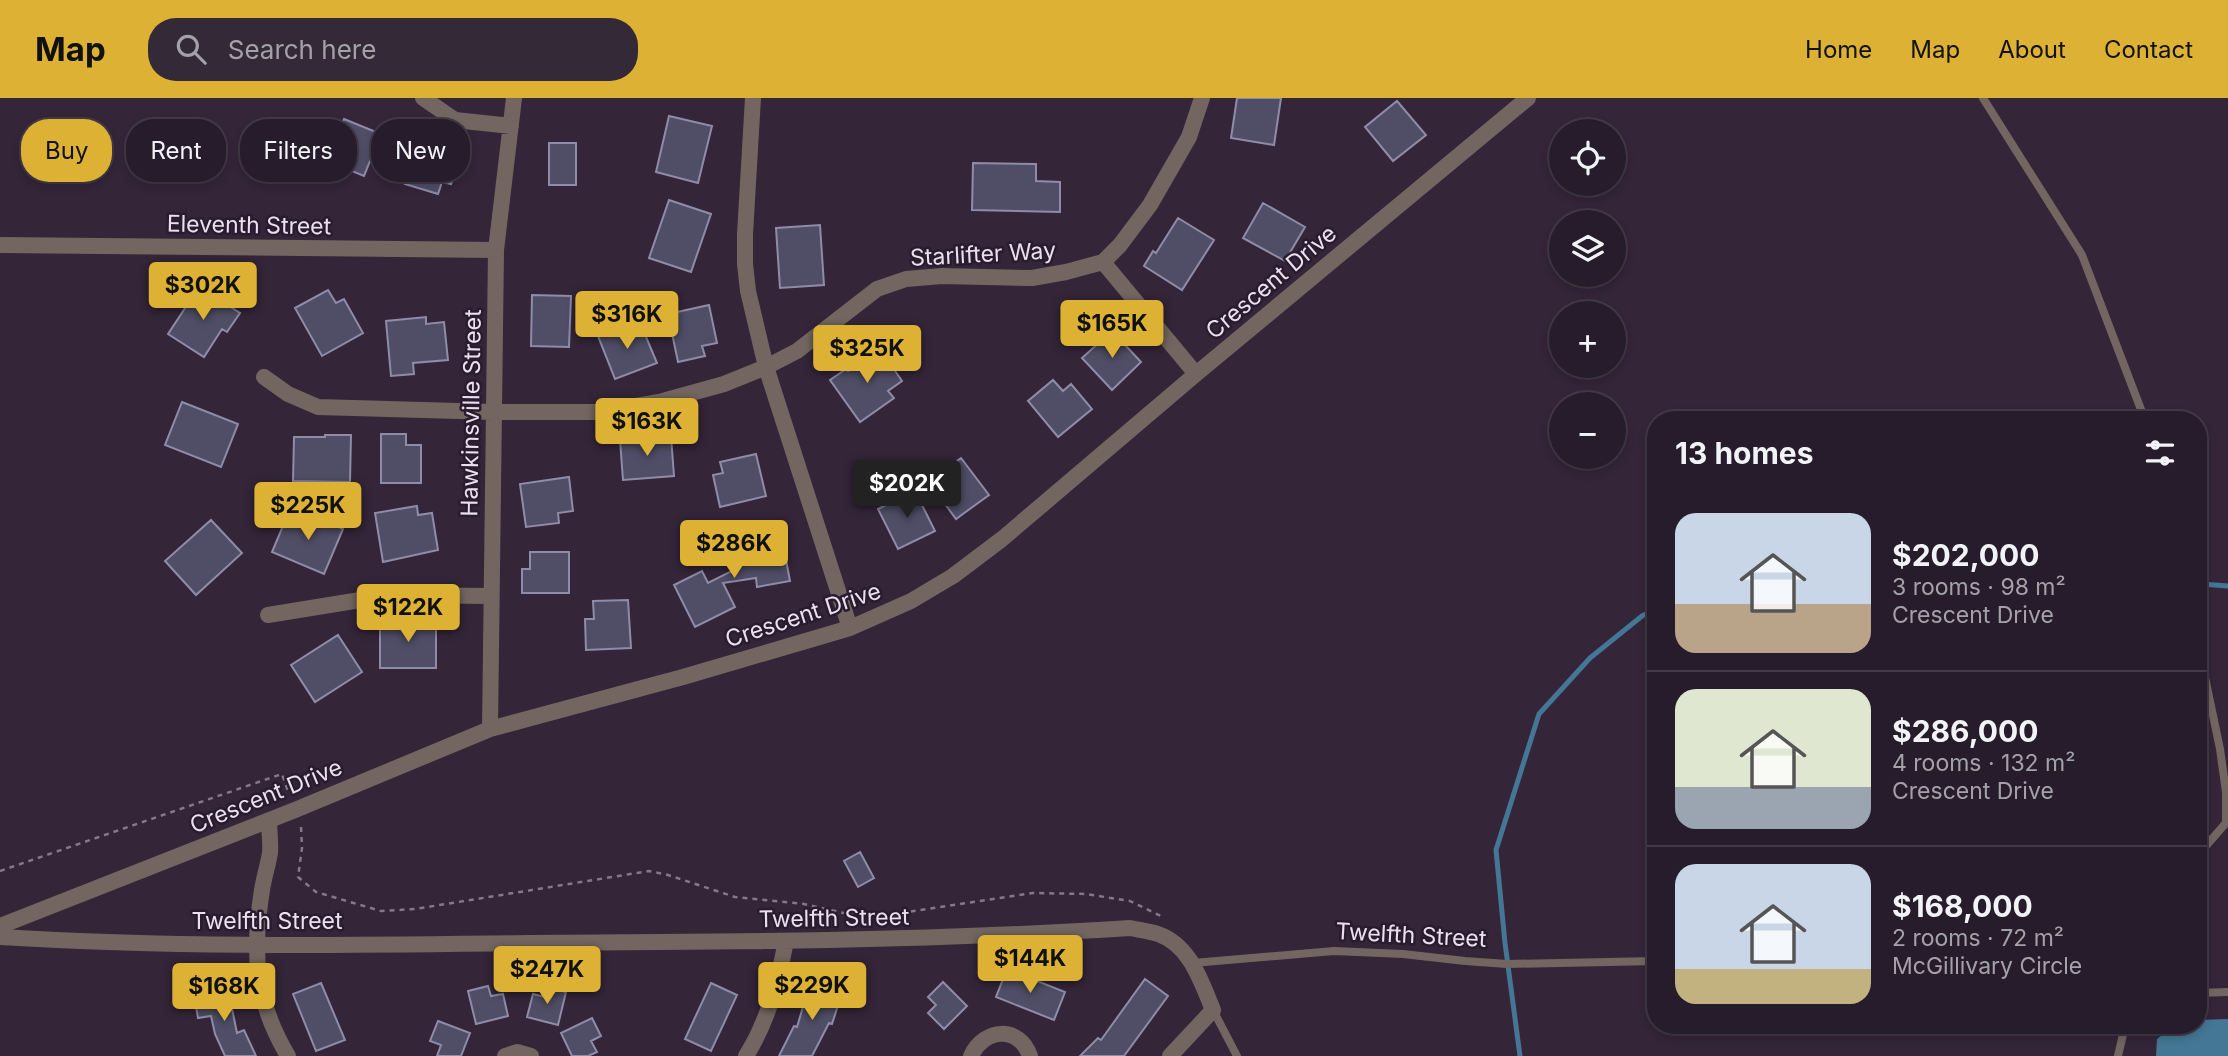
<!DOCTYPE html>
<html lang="en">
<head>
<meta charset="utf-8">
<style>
  :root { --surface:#271c2b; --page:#332937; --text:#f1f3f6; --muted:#a4a1a9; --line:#433a47; --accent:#ddb133 }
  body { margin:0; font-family:Inter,sans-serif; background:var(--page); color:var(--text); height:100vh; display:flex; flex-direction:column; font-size:26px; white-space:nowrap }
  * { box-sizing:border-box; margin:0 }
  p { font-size:23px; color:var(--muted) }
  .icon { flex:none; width:38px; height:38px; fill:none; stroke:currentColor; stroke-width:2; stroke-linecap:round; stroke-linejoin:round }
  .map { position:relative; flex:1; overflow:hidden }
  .side { position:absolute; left:1647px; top:313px; width:560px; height:623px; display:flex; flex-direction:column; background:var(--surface); border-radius:28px; box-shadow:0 4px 10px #0003,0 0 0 2px var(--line) }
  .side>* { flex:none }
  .banner { position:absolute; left:21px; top:21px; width:665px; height:63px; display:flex; gap:14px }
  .controls { position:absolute; left:1549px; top:21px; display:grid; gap:14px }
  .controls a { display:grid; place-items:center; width:77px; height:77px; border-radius:50%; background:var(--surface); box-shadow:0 4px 10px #0003,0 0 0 2px var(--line); font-size:35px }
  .price { position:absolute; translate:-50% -60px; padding:0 16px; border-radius:7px; background:var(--accent); color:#111; font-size:23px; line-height:46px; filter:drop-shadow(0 2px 4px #0008) }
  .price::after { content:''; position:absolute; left:50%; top:42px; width:21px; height:16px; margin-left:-10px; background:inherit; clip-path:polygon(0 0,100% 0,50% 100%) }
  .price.on { background:#222; color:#fff }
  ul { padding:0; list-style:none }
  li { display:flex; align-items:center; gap:21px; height:175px; padding:0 28px }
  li+li { border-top:2px solid var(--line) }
  li span { display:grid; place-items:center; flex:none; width:196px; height:140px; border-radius:21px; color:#555 }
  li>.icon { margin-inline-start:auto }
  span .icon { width:84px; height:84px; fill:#fffc; stroke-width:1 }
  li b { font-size:30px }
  h2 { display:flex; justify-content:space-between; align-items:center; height:84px; padding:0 28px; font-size:30px }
  .tag { padding:0 24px; border-radius:28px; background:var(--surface); box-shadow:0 4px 10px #0003,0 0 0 2px var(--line); font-size:24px; line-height:63px }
  .tag.on { background:var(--accent); color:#111 }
  header { display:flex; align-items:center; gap:42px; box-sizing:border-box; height:98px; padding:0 35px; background:var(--accent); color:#111 }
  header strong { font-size:33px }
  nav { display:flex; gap:38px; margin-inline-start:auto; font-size:24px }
  .search { width:490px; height:63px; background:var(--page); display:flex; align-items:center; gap:18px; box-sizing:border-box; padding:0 24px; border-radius:28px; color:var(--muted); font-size:26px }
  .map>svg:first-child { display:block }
</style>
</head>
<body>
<header>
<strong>Map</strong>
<div class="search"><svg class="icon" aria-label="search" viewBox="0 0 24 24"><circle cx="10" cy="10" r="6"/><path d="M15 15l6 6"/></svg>Search here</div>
<nav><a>Home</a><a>Map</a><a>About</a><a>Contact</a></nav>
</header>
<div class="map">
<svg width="2228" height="958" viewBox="0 0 2228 958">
  <rect width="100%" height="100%" fill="#342539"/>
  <path fill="#447795" d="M2228 921V958H2156L2157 941 2174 928H2198V922Z"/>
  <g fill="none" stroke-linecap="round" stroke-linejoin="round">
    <path stroke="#447795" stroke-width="5" d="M2201 486 2228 488
      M1520 958 1505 845 1496 752 1539 616 1590 560 1642 518 1656 511"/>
  </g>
  <path fill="#504e67" stroke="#8e8ca8" stroke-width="2" d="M1237 0H1281L1274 47 1231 40Z
    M1397 3 1426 37 1393 63 1365 29Z
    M669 18 712 28 698 85 656 74Z
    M344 21 381 36 364 78 327 63Z
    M419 40 461 53 451 86 442 84 438 96 405 86Z
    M549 45H576V87H549Z
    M973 65 1036 66V83L1060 84V114L972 112Z
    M669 102 711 116 691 174 649 160Z
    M1263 105 1305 129 1285 163 1243 140Z
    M1178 120 1214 142 1182 192 1144 168 1153 153 1156 155Z
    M820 127 824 187 780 190 776 130Z
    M199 189 240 215 227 234 222 231 204 259 168 236Z
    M328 192 336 205 344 201 363 235 322 258 295 210Z
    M532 197 571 198 569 249 531 248Z
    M709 207 717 245 702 248 705 258 678 264 668 216Z
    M426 219V226L444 224 448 262 413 265 414 276 391 278 386 223Z
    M629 226 634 239 644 234 657 265 615 281 598 238Z
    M1112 233 1141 264 1112 292 1082 260Z
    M880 251 902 283 888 293 894 300 860 324 830 282 846 271 848 273Z
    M1053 282 1063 293 1071 286 1092 311 1058 339 1028 303Z
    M182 304 238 326 221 369 165 347Z
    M381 336H406V347H421V385H381Z
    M325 337H351L350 384 293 383 294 339H325Z
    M671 338 674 378 623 382 620 342Z
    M756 356 766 398 720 409 713 377 723 375 720 364Z
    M961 360 989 397 956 421 928 383Z
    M569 379 573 413 558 415 559 425 526 429 520 386Z
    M915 393 935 433 898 451 878 411Z
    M417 408 418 417 432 415 438 452 383 464 375 415Z
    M288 416 305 423 308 416 343 431 324 476 272 454Z
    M211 422 242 455 196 497 165 463Z
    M782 441 790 483 757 489 756 480 723 485 735 509 695 529 674 487 702 473 708 485 738 470 735 449Z
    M530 454H569V495H522V471H530Z
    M628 502 631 550 586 552 585 521H594L593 503Z
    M380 521 436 522V570H380Z
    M338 537 362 574 315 604 291 567Z
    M860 754 874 780 858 789 844 763Z
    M1007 871 1065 894 1054 922 996 899Z
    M1145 881 1168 898 1124 958H1080L1098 940 1101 942Z
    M943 884 967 908 944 931 928 915 936 907 928 899Z
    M321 885 345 942 316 953 293 896Z
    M711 885 737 897 711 953 685 941Z
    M810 885 842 895 832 926 829 925 812 958H779L794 928 797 929Z
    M488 888 491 898 503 896 508 918 476 926 468 893Z
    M547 889 566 894 558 927 527 919 533 896 545 899Z
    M228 891 237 935 244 932 256 958H225L215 936 211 918 198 920 194 897Z
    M592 920 601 938 591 943 597 954 588 958H572L561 935Z
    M438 923 470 935 461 958H437L441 947 430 943Z"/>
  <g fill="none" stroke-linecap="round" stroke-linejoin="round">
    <path stroke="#85788a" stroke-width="2.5" stroke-dasharray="5 5" stroke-linecap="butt" d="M301 729 302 750 298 779 316 794 381 813 415 811 649 773 668 777 735 799 804 806 848 816 881 818 1033 795 1086 796 1130 803 1163 819
      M0 773 282 676 289 696"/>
    <path stroke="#736661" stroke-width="8" d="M1983 0 2082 157 2145 322
      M2198 546 2220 651 2226 694V725L2198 757
      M1193 865 1334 853 1403 856 1465 863 1507 866 1656 863
      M2198 895 2228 894
      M1213 912 1237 958
      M2118 958 2125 928"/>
    <path stroke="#736661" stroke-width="16" d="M423 0 455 22 511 28
      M753 0 745 136V166L748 193 766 269 850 530
      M0 147 496 152
      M1103 164 1196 276
      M264 279 288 296 318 309 493 314H600L659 304 724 286 766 269 797 253 877 191 906 181 942 178 1032 180 1066 174 1103 164 1120 147 1150 107 1189 39 1202 0
      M268 517 391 497 491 498
      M490 631 496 152 514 0
      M269 722C269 733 271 745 270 755 268 767 264 779 262 792 252 855 255 903 288 958
      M0 828 295 712 490 631 683 579 850 530 911 503 953 478 1002 441 1196 276 1528 0
      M0 839C176 850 352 847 528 845 729 844 929 843 1130 830 1139 832 1149 833 1158 836 1190 847 1201 883 1213 912L1170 958
      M505 958 517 954 531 958
      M746 958C768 923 778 884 786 843
      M971 958C984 930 1019 927 1030 958"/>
  </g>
  <g text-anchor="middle" stroke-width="5" stroke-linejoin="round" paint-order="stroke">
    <g font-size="23" fill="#eae0ee" stroke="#2a1b2f">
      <text transform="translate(249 127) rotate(1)" y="8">Eleventh Street</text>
      <text transform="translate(983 156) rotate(-3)" y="8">Starlifter Way</text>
      <text transform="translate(1271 184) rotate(-40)" y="8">Crescent Drive</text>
      <text transform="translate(471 315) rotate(-89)" y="8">Hawkinsville Street</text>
      <text transform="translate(803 517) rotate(-18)" y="8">Crescent Drive</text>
      <text transform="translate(266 698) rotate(-22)" y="8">Crescent Drive</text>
      <text transform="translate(834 820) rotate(-1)" y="8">Twelfth Street</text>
      <text x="267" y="831">Twelfth Street</text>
      <text transform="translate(1411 837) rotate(3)" y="8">Twelfth Street</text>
    </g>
  </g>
</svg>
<div class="controls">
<a><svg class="icon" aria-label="locate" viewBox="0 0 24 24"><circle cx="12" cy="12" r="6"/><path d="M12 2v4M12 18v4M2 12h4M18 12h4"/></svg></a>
<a><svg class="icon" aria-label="layers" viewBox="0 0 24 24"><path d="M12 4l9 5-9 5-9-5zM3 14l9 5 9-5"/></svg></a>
<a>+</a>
<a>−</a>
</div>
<b class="price" style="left:203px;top:224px">$302K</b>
<b class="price" style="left:627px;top:253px">$316K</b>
<b class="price" style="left:1112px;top:262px">$165K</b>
<b class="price" style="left:867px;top:287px">$325K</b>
<b class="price" style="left:647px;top:360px">$163K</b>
<b class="price on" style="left:907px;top:422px">$202K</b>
<b class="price" style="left:308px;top:444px">$225K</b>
<b class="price" style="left:734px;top:482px">$286K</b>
<b class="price" style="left:408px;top:546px">$122K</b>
<b class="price" style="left:1030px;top:897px">$144K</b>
<b class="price" style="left:547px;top:908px">$247K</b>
<b class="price" style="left:812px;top:924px">$229K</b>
<b class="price" style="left:224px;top:925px">$168K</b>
<div class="banner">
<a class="tag on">Buy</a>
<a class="tag">Rent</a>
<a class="tag">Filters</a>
<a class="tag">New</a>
</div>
<section class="side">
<h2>13 homes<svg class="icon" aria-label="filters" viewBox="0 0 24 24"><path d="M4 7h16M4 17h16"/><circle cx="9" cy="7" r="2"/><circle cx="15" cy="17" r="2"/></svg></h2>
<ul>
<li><span style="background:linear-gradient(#c9d6e8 65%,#b9a48a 0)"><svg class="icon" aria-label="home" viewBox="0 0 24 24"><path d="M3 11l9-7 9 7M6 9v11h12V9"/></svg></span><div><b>$202,000</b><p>3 rooms · 98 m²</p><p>Crescent Drive</p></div></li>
<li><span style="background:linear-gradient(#dfe7d0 70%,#9aa5b1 0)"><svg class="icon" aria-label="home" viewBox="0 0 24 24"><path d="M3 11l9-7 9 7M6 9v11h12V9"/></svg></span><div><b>$286,000</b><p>4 rooms · 132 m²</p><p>Crescent Drive</p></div></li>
<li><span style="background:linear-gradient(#c9d6e8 75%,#c2b280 0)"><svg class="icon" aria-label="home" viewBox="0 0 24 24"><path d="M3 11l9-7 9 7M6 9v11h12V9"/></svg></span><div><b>$168,000</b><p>2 rooms · 72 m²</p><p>McGillivary Circle</p></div></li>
</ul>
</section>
</div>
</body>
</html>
